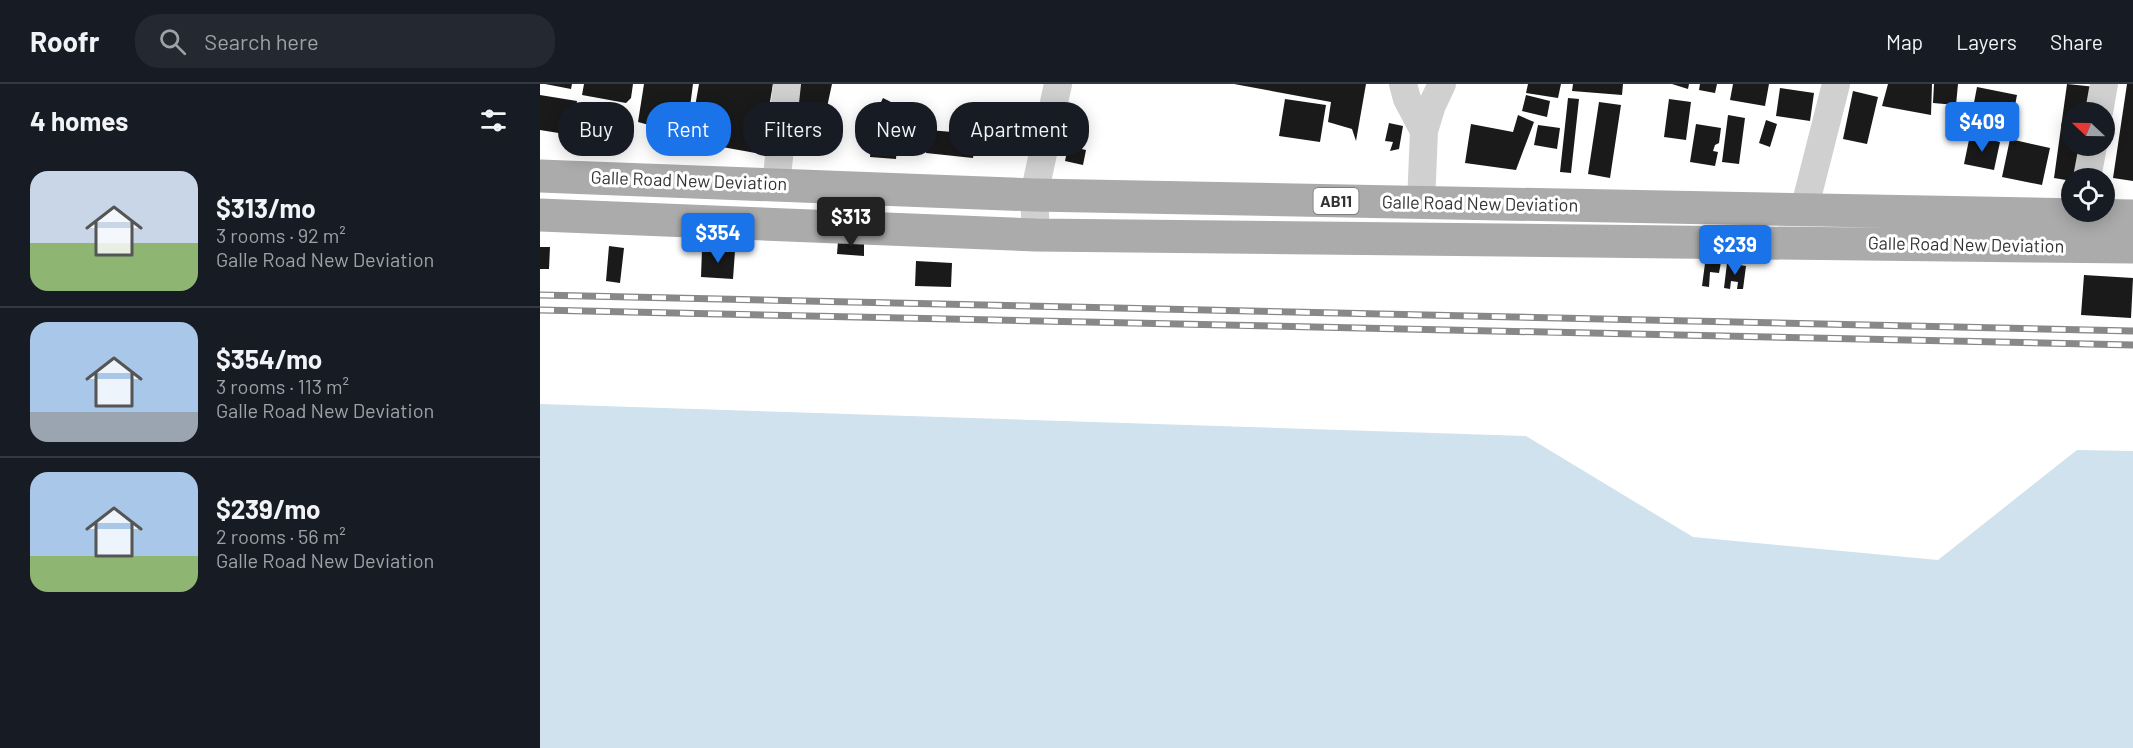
<!DOCTYPE html>
<html lang="en">
<head>
<meta charset="utf-8">
<style>
  :root { --surface:#171b24; --page:#242831; --text:#f1f3f6; --muted:#9ea1a6; --line:#363941; --accent:#1a73e8 }
  body { margin:0; font-family:Barlow,sans-serif; background:var(--page); color:var(--text); height:100vh; display:flex; flex-direction:column; font-size:22px; white-space:nowrap }
  * { box-sizing:border-box; margin:0 }
  p { font-size:20px; color:var(--muted) }
  .icon { flex:none; width:33px; height:33px; fill:none; stroke:currentColor; stroke-width:2; stroke-linecap:round; stroke-linejoin:round }
  .map { position:relative; flex:1; overflow:hidden }
  .drawer { display:flex; flex-direction:column; background:var(--surface); width:540px }
  .drawer>* { flex:none }
  .guide { position:absolute; left:18px; top:18px; width:570px; height:54px; display:flex; gap:12px }
  .needle { width:39px; rotate:292deg }
  .buttons { position:absolute; left:1521px; top:18px; display:grid; gap:12px }
  .buttons a { display:grid; place-items:center; width:54px; height:54px; border-radius:50%; background:var(--surface); box-shadow:0 3px 15px #0003; font-size:30px }
  .price { position:absolute; translate:-50% -51px; padding:0 14px; border-radius:6px; background:var(--accent); color:#fff; font-size:20px; line-height:39px; filter:drop-shadow(0 2px 3px #0008) }
  .price::after { content:''; position:absolute; left:50%; top:36px; width:18px; height:14px; margin-left:-9px; background:inherit; clip-path:polygon(0 0,100% 0,50% 100%) }
  .price.on { background:#222; color:#fff }
  ul { padding:0; list-style:none }
  li { display:flex; align-items:center; gap:18px; height:150px; padding:0 30px }
  li+li { border-top:2px solid var(--line) }
  li span { display:grid; place-items:center; flex:none; width:168px; height:120px; border-radius:18px; color:#555 }
  li>.icon { margin-inline-start:auto }
  span .icon { width:72px; height:72px; fill:#fffc; stroke-width:1 }
  li b { font-size:26px }
  h2 { display:flex; justify-content:space-between; align-items:center; height:72px; padding:0 30px; font-size:26px }
  .chip { padding:0 21px; border-radius:24px; background:var(--surface); box-shadow:0 3px 15px #0003; font-size:21px; line-height:54px }
  .chip.on { background:var(--accent); color:#fff }
  header { display:flex; align-items:center; gap:36px; box-sizing:border-box; height:84px; padding:0 30px; background:var(--surface); border-bottom:2px solid var(--line) }
  header strong { font-size:28px }
  nav { display:flex; gap:33px; margin-inline-start:auto; font-size:21px }
  .search { width:420px; height:54px; background:var(--page); display:flex; align-items:center; gap:15px; box-sizing:border-box; padding:0 21px; border-radius:24px; color:var(--muted); font-size:22px }
  main { display:flex; flex:1; min-height:0 }
  .map>svg:first-child { display:block }
</style>
</head>
<body>
<header>
<strong>Roofr</strong>
<div class="search"><svg class="icon" aria-label="search" viewBox="0 0 24 24"><circle cx="10" cy="10" r="6"/><path d="M15 15l6 6"/></svg>Search here</div>
<nav><a>Map</a><a>Layers</a><a>Share</a></nav>
</header>
<main>
<section class="drawer">
<h2>4 homes<svg class="icon" aria-label="filters" viewBox="0 0 24 24"><path d="M4 7h16M4 17h16"/><circle cx="9" cy="7" r="2"/><circle cx="15" cy="17" r="2"/></svg></h2>
<ul>
<li><span style="background:linear-gradient(#c9d6e8 60%,#8fb573 0)"><svg class="icon" aria-label="home" viewBox="0 0 24 24"><path d="M3 11l9-7 9 7M6 9v11h12V9"/></svg></span><div><b>$313/mo</b><p>3 rooms · 92 m²</p><p>Galle Road New Deviation</p></div></li>
<li><span style="background:linear-gradient(#a9c7e8 75%,#9aa5b1 0)"><svg class="icon" aria-label="home" viewBox="0 0 24 24"><path d="M3 11l9-7 9 7M6 9v11h12V9"/></svg></span><div><b>$354/mo</b><p>3 rooms · 113 m²</p><p>Galle Road New Deviation</p></div></li>
<li><span style="background:linear-gradient(#a9c7e8 70%,#8fb573 0)"><svg class="icon" aria-label="home" viewBox="0 0 24 24"><path d="M3 11l9-7 9 7M6 9v11h12V9"/></svg></span><div><b>$239/mo</b><p>2 rooms · 56 m²</p><p>Galle Road New Deviation</p></div></li>
</ul>
</section>
<div class="map">
<svg width="1593" height="664" viewBox="0 0 1593 664">
  <rect width="100%" height="100%" fill="#fff"/>
  <path fill="#cfe2ee" d="M0 320 986 352 1153 453 1398 476 1537 366 1593 367V664H0Z"/>
  <path fill="#1a1a1a" d="M5 0H32L31 5Z
    M44 0H93L91 14 86 19 42 11Z
    M104 0H153L144 68 118 66 120 44 98 38Z
    M159 0H233L221 70 149 57Z
    M257 0H292L284 37 251 29Z
    M694 0H826L816 57 812 45 788 38 791 18Z
    M988 0H1021L1018 14 986 9Z
    M1033 0H1083L1082 11 1032 7Z
    M1132 0H1149L1148 5Z
    M1160 0H1177L1175 9 1159 6Z
    M1193 0H1229L1225 22 1190 16Z
    M1348 0H1392L1391 31 1342 22Z
    M1394 0H1418L1416 21 1393 19Z
    M1527 0 1556 3 1552 28H1532V62H1548L1543 94H1532V97L1514 94Z
    M1587 0H1593V97L1573 94Z
    M1437 3 1477 11 1472 37 1432 29Z
    M1240 4 1274 9 1270 37 1236 32Z
    M1313 7 1338 13 1327 60 1303 55Z
    M0 11 37 17 31 51 0 46Z
    M986 11 1010 17 1007 33 982 27Z
    M343 14 355 20 349 32 337 26Z
    M1028 14 1039 15 1031 89 1020 88Z
    M745 15 786 21 780 58 739 52Z
    M1129 15 1151 18 1146 56 1124 53Z
    M1059 18 1081 21 1070 94 1048 90Z
    M978 31 994 38 976 86 925 79 931 40 973 48Z
    M1188 31 1205 34 1199 80 1182 78Z
    M1456 35 1457 42 1435 45 1434 39Z
    M1226 36 1237 40 1230 63 1219 59Z
    M333 38 359 40 356 75 330 73Z
    M849 39 863 42 859 65 850 67 853 58 845 57Z
    M1156 40 1181 44 1179 59 1175 61 1173 67 1178 68 1175 82 1150 78Z
    M998 41 1020 44 1017 65 994 61Z
    M389 46 436 50 433 74 386 69Z
    M1430 51 1460 58 1454 86 1424 80Z
    M453 53 481 56 479 72 451 68Z
    M1470 55 1510 64 1502 101 1462 93Z
    M528 62 546 66 543 81 525 77Z
    M298 157 324 158V172L297 170Z
    M69 162 84 164 80 199 66 197Z
    M0 163H10L9 185H0Z
    M162 165 195 167 193 195 161 193Z
    M1166 172 1174 173V177L1181 178 1179 189 1170 188 1169 203 1162 202Z
    M376 177 412 179 411 203 375 202Z
    M1187 179 1206 182 1203 205H1197L1198 198 1191 197 1190 205 1184 204Z
    M1544 191 1593 194 1591 234 1541 231Z"/>
  <g fill="none" stroke-linecap="round" stroke-linejoin="round">
    <path stroke="#d0d0d0" stroke-width="28" d="M863 0 867 15 884 47
      M1559 28 1564 0
      M1547 94 1553 62
      M236 101 247 0
      M881 119 884 47 892 21 902 0
      M1264 126 1296 0
      M496 151 494 111 518 0"/>
    <path stroke="#ababab" stroke-width="33" d="M0 92 494 111 1593 132
      M0 131 496 151 1593 163"/>
    <defs>
      <path id="rail" d="M0 211 1593 247
        M0 226 1593 261"/>
    </defs>
    <use href="#rail" stroke="#888" stroke-width="7"/>
    <use href="#rail" stroke="#fff" stroke-width="4.5" stroke-dasharray="14" stroke-linecap="butt"/>
  </g>
  <g text-anchor="middle" stroke-width="6" stroke-linejoin="round" paint-order="stroke">
    <rect fill="#fff" stroke="#707070" stroke-width="1.5" x="773.5" y="104" width="45" height="26" rx="4.5"/>
    <g font-size="16" font-weight="bold" fill="#333">
      <text x="796" y="123">AB11</text>
    </g>
    <g font-size="18" fill="#333" stroke="#fff">
      <text transform="translate(149 97) rotate(2)" y="6">Galle Road New Deviation</text>
      <text transform="translate(940 120) rotate(1)" y="6">Galle Road New Deviation</text>
      <text transform="translate(1426 161) rotate(1)" y="6">Galle Road New Deviation</text>
    </g>
  </g>
</svg>
<div class="buttons">
<a><svg class="needle" viewBox="-14 -14 28 28"><path d="M0-13l5 13h-10z" fill="#e53935"/><path d="M0 13l5-13h-10z" fill="#9ea1a6"/></svg></a>
<a><svg class="icon" aria-label="locate" viewBox="0 0 24 24"><circle cx="12" cy="12" r="6"/><path d="M12 2v4M12 18v4M2 12h4M18 12h4"/></svg></a>
</div>
<b class="price" style="left:1442px;top:69px">$409</b>
<b class="price on" style="left:311px;top:164px">$313</b>
<b class="price" style="left:178px;top:180px">$354</b>
<b class="price" style="left:1195px;top:192px">$239</b>
<div class="guide">
<a class="chip">Buy</a>
<a class="chip on">Rent</a>
<a class="chip">Filters</a>
<a class="chip">New</a>
<a class="chip">Apartment</a>
</div>
</div>
</main>
</body>
</html>
